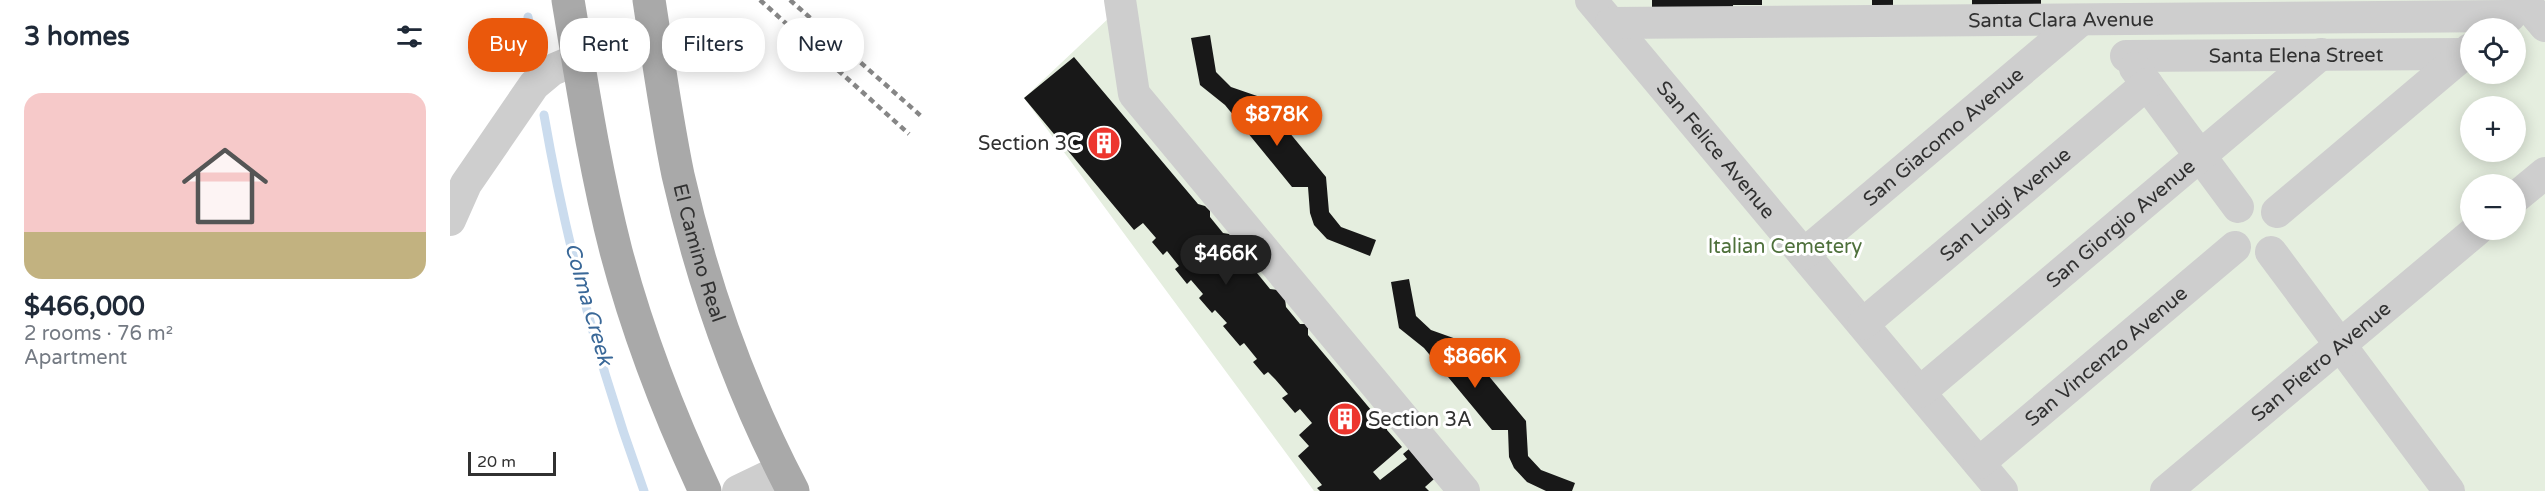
<!DOCTYPE html>
<html lang="en">
<head>
<meta charset="utf-8">
<style>
  :root { --surface:#fff; --page:#f6f6f7; --text:#1f2937; --muted:#747a83; --line:#e0e1e3; --accent:#ea580c }
  body { margin:0; font-family:"Varela Round",sans-serif; background:var(--page); color:var(--text); height:100vh; display:flex; flex-direction:column; font-size:22px; white-space:nowrap }
  * { box-sizing:border-box; margin:0 }
  p { font-size:20px; color:var(--muted) }
  .icon { flex:none; width:33px; height:33px; fill:none; stroke:currentColor; stroke-width:2; stroke-linecap:round; stroke-linejoin:round }
  .map { position:relative; flex:1; overflow:hidden }
  .side { display:flex; flex-direction:column; background:var(--surface); width:450px }
  .side>* { flex:none }
  .hud { position:absolute; left:18px; top:18px; width:570px; height:54px; display:flex; gap:12px }
  .buttons { position:absolute; left:2010px; top:18px; display:grid; gap:12px }
  .buttons a { display:grid; place-items:center; width:66px; height:66px; border-radius:50%; background:var(--surface); box-shadow:0 3px 15px #0003; font-size:30px }
  .scale { position:absolute; left:18px; bottom:15px; width:88px; box-sizing:border-box; padding-left:6px; border:3px solid #313131; border-top:0; font-size:16px; line-height:21px; white-space:nowrap; color:#313131; -webkit-text-stroke:4px #fff; paint-order:stroke }
  .price { position:absolute; translate:-50% -51px; padding:0 14px; border-radius:21px; background:var(--accent); color:#fff; font-size:20px; line-height:39px; filter:drop-shadow(0 2px 3px #0008) }
  .price::after { content:''; position:absolute; left:50%; top:36px; width:18px; height:14px; margin-left:-9px; background:inherit; clip-path:polygon(0 0,100% 0,50% 100%) }
  .price.active { background:#222; color:#fff }
  ul { padding:0; list-style:none }
  li { display:grid; align-content:center; gap:12px; height:318px; padding:0 24px }
  li+li { border-top:2px solid var(--line) }
  li span { display:grid; place-items:center; height:186px; border-radius:18px; color:#555 }
  li>.icon { margin-inline-start:auto }
  span .icon { width:108px; height:108px; fill:#fffc; stroke-width:1 }
  li b { font-size:26px }
  h2 { display:flex; justify-content:space-between; align-items:center; height:72px; padding:0 24px; font-size:26px }
  .pill { padding:0 21px; border-radius:24px; background:var(--surface); box-shadow:0 3px 15px #0003; font-size:21px; line-height:54px }
  .pill.active { background:var(--accent); color:#fff }
  main { display:flex; flex:1; min-height:0 }
  .map>svg:first-child { display:block }
</style>
</head>
<body>
<main>
<section class="side">
<h2>3 homes<svg class="icon" aria-label="filters" viewBox="0 0 24 24"><path d="M4 7h16M4 17h16"/><circle cx="9" cy="7" r="2"/><circle cx="15" cy="17" r="2"/></svg></h2>
<ul>
<li><span style="background:linear-gradient(#f6c9c9 75%,#c2b280 0)"><svg class="icon" aria-label="home" viewBox="0 0 24 24"><path d="M3 11l9-7 9 7M6 9v11h12V9"/></svg></span><div><b>$466,000</b><p>2 rooms · 76 m²</p><p>Apartment</p></div></li>
</ul>
</section>
<div class="map">
<svg width="2095" height="491" viewBox="0 0 2095 491">
  <rect width="100%" height="100%" fill="#fff"/>
  <path fill="#e5eedf" fill-rule="evenodd" d="M678 0H2095V491H864L574 98ZM2020 28H2066V74H2020ZM2020 106H2066V152H2020ZM2020 184H2066V230H2020Z"/>
  <g fill="none" stroke-linecap="round" stroke-linejoin="round">
    <path stroke="#cbdcee" stroke-width="9" d="M78 17 82 39
      M94 115C116 242 150 370 194 491"/>
  </g>
  <path fill="#181818" d="M1202 0H1312V5H1283L1284 19 1202 20Z
    M1422 0H1443V15H1422Z
    M1522 0H1591V13L1522 18Z
    M760 35 766 72 781 87 810 97 876 177 879 212 891 227 926 240 920 256 877 239 864 225 860 213 858 187H842L775 105 750 85 741 38Z
    M624 57 748 204 755 206 760 211V217L773 233 779 234 783 239V245L797 262 807 267V273L820 289 828 290 835 299 836 307 850 324H855L858 328V335L927 417 937 421V430L952 447 923 472 930 480 957 459 953 454 959 449 984 479 975 487 979 491H870L867 488 872 485 848 456 859 446 849 435 862 423 850 409 845 413 832 398 838 394 825 379 818 372 814 375 803 362 807 359 794 343 790 346 773 326 777 323 765 310 762 313 749 298 753 294 741 280 737 284 725 269 729 266 717 251 713 255 702 242 706 238 693 223 684 230 574 98Z
    M959 279 966 316 981 330 1009 340 1076 421 1078 456 1091 470 1125 483 1122 491H1096L1077 482 1064 468 1059 457 1058 430H1042L974 348 949 328 941 282Z"/>
  <g fill="none" stroke-linecap="round" stroke-linejoin="round">
    <g stroke="#cecece" stroke-width="32">
      <path d="M670 0 684 94 1014 491"/>
      <path id="s1" d="M1141 0 1552 491"/>
      <path d="M2073 0 2095 26"/>
      <path id="s2" d="M1161 23 2060 16"/>
      <path id="s3" d="M1676 56 2015 54"/>
      <path d="M1685 68 1788 207"/>
      <path d="M2066 197 2095 173"/>
      <path d="M1827 212 2020 49"/>
      <path d="M0 220 16 184 84 85 102 70 128 59"/>
      <path d="M1821 252 1999 491"/>
      <path id="s4" d="M1354 254 1631 20"/>
      <path id="s5" d="M1413 324 1697 84"/>
      <path id="s6" d="M1470 392 1871 54"/>
      <path id="s7" d="M1529 463 1785 247"/>
      <path d="M288 491 332 470"/>
      <path id="s8" d="M1716 491 2027 230"/>
    </g>
    <g stroke="#a9a9a9" stroke-width="33">
      <path d="M118 0C132 84 145 169 166 251 188 334 219 414 255 491"/>
      <path id="s9" d="M199 0C208 58 216 117 228 175 253 285 291 392 343 491"/>
    </g>
    <path stroke="#868686" stroke-width="4.5" stroke-dasharray="6 4.5" stroke-linecap="butt" d="M310 0 459 134
      M340 0 471 116"/>
  </g>
  <defs>
    <symbol id="building-disc" viewBox="-11 -11 22 22"><circle r="9.5" fill="#ed362e" stroke="#fff"/><path d="M-4-6H4V6H1V3H-1V6H-4ZM-2.5-4.3h1.7v1.8h-1.7ZM.8-4.3h1.7v1.8H.8ZM-2.5-1h1.7V.8h-1.7ZM.8-1h1.7V.8H.8Z" fill="#fff"/></symbol>
  </defs>
  <g fill-rule="evenodd">
    <use href="#building-disc" x="635" y="124" width="38" height="38"/>
    <use href="#building-disc" x="876" y="400" width="38" height="38"/>
  </g>
  <g text-anchor="middle" stroke-width="6" stroke-linejoin="round" paint-order="stroke">
    <g font-size="20" fill="#313131" stroke="#fff">
      <text dy="7" stroke="none"><textPath href="#s2" startOffset="450">Santa Clara Avenue</textPath></text>
      <text dy="7" stroke="none"><textPath href="#s3" startOffset="170">Santa Elena Street</textPath></text>
      <text dy="7" stroke="none"><textPath href="#s4" startOffset="182">San Giacomo Avenue</textPath></text>
      <text dy="7" stroke="none"><textPath href="#s1" startOffset="195">San Felice Avenue</textPath></text>
      <text dy="7" stroke="none"><textPath href="#s5" startOffset="186">San Luigi Avenue</textPath></text>
      <text dy="7" stroke="none"><textPath href="#s6" startOffset="262">San Giorgio Avenue</textPath></text>
      <text dy="7" stroke="none"><textPath href="#s9" startOffset="258">El Camino Real</textPath></text>
      <text dy="7" stroke="none"><textPath href="#s7" startOffset="166">San Vincenzo Avenue</textPath></text>
      <text dy="7" stroke="none"><textPath href="#s8" startOffset="202">San Pietro Avenue</textPath></text>
    </g>
    <g font-size="20" fill="#313131" stroke="#fff" text-anchor="end">
      <text x="631" y="150">Section 3C</text>
      <text x="918" y="426" text-anchor="start">Section 3A</text>
    </g>
    <g font-size="20" fill="#4e703b" stroke="#fff">
      <text x="1335" y="253">Italian Cemetery</text>
    </g>
    <g font-size="21" font-style="italic" fill="#3a6898" stroke="#fff">
      <text transform="translate(139 304) rotate(74)" y="7">Colma Creek</text>
    </g>
  </g>
</svg>
<div class="buttons">
<a><svg class="icon" aria-label="locate" viewBox="0 0 24 24"><circle cx="12" cy="12" r="6"/><path d="M12 2v4M12 18v4M2 12h4M18 12h4"/></svg></a>
<a>+</a>
<a>−</a>
</div>
<div class="scale">20 m</div>
<b class="price" style="left:827px;top:147px">$878K</b>
<b class="price active" style="left:776px;top:286px">$466K</b>
<b class="price" style="left:1025px;top:389px">$866K</b>
<div class="hud">
<a class="pill active">Buy</a>
<a class="pill">Rent</a>
<a class="pill">Filters</a>
<a class="pill">New</a>
</div>
</div>
</main>
</body>
</html>
